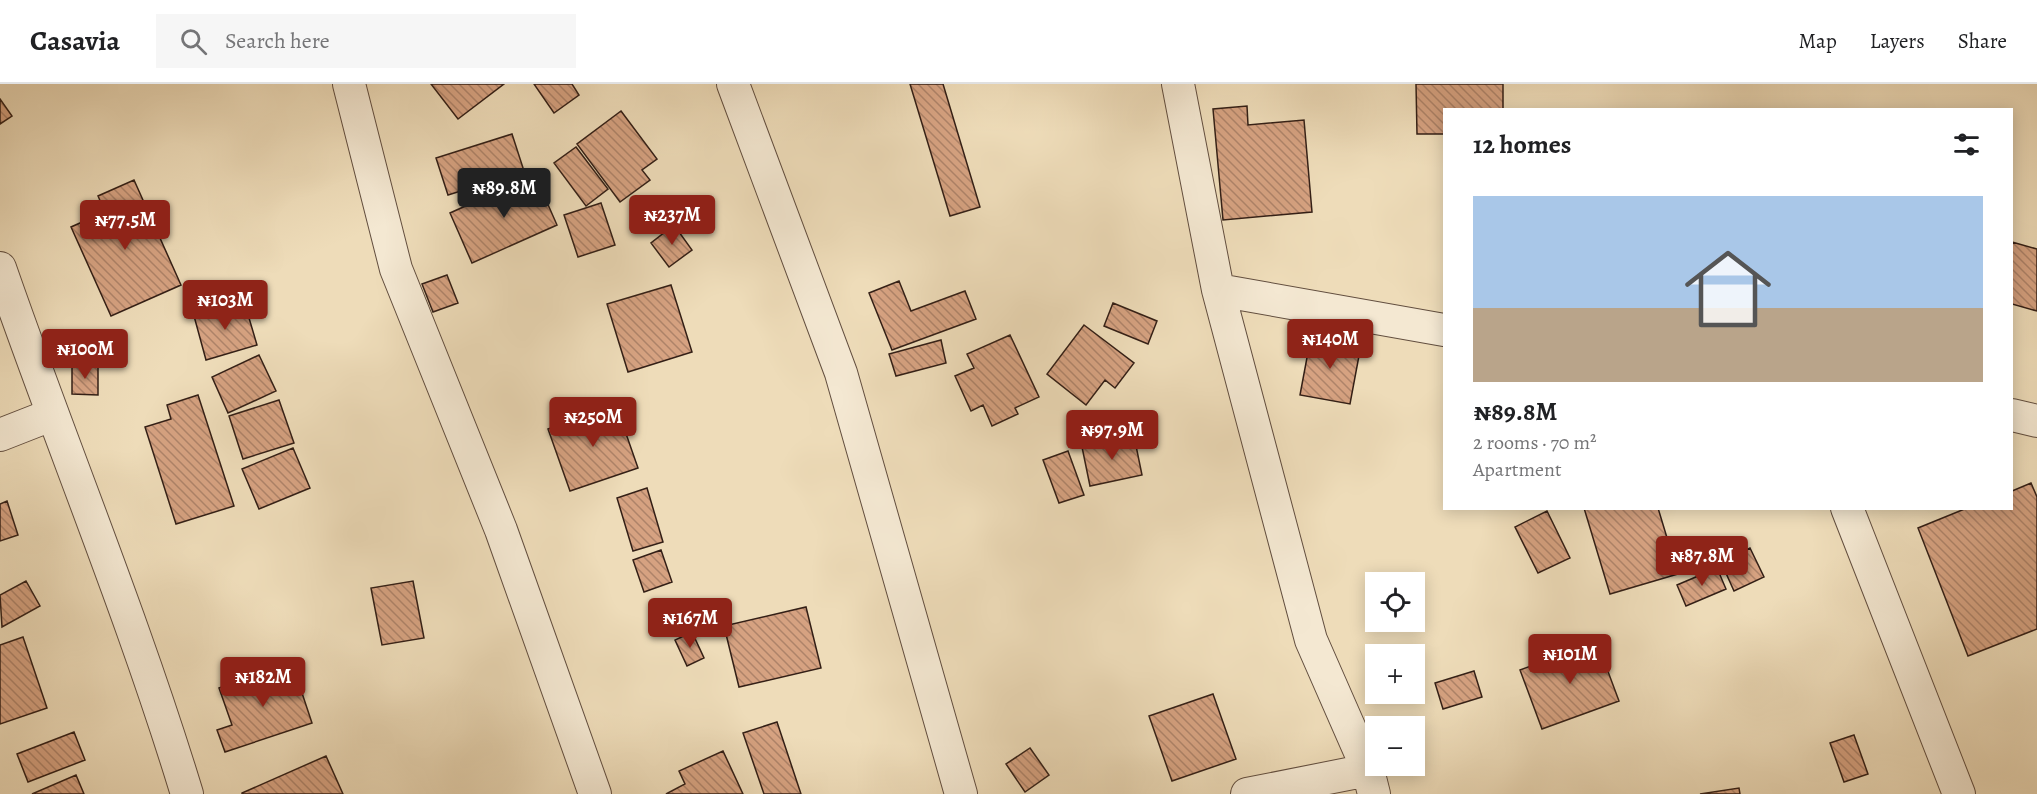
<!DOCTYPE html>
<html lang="en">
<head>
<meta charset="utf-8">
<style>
  :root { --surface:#fff; --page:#f6f6f6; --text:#202124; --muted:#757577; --line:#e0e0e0; --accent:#8f2418 }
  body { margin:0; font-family:Alegreya,serif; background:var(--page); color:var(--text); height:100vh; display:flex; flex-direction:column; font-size:22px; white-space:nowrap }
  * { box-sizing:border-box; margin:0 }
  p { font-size:20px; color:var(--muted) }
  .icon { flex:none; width:33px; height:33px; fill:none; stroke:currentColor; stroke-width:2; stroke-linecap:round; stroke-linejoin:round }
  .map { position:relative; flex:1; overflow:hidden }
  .sheet { position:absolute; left:1443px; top:24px; width:570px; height:402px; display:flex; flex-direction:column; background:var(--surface); border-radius:0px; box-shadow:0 3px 15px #0003 }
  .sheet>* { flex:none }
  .controls { position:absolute; left:1365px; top:488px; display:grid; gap:12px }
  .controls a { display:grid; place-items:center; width:60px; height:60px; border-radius:0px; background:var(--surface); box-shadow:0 3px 15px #0003; font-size:30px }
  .price { position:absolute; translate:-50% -51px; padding:0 14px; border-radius:6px; background:var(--accent); color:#fff; font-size:20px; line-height:39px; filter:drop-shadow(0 2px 3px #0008) }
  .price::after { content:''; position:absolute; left:50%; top:36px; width:18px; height:14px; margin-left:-9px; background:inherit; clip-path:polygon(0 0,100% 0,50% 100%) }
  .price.active { background:#222; color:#fff }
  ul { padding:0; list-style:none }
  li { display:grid; align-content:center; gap:12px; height:318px; padding:0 30px }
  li+li { border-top:2px solid var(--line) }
  li span { display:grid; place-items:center; height:186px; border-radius:0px; color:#555 }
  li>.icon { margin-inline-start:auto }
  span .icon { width:108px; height:108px; fill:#fffc; stroke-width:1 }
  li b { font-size:26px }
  h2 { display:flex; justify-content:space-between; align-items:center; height:72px; padding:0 30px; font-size:26px }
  header { display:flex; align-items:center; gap:36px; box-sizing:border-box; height:84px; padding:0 30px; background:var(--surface); border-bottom:2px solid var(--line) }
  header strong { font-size:28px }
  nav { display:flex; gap:33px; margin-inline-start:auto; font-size:21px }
  .search { width:420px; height:54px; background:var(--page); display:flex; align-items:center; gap:15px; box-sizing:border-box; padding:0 21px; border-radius:0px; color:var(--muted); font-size:22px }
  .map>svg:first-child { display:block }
</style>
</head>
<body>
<header>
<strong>Casavia</strong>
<div class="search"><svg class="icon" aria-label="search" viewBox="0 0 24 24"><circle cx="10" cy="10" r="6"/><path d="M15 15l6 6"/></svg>Search here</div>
<nav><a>Map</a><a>Layers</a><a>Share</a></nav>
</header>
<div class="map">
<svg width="2037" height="710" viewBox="0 0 2037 710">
  <defs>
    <pattern id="building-back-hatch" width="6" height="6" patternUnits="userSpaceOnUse" patternTransform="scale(1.5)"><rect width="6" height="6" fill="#d6a281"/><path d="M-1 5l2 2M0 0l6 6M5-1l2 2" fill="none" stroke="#ae8369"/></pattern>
  </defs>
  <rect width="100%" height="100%" fill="#eedcb9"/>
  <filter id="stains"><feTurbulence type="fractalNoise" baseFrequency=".00333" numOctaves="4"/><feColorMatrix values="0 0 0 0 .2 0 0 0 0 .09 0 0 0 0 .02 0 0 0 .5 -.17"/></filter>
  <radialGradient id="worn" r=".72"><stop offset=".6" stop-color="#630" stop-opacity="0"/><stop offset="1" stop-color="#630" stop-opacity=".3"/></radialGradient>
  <path fill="url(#building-back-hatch)" stroke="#331f16" stroke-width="1.5" d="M431 0H504L458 35Z
    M534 0H572L579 11 554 29Z
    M910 0H943L980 123 950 132Z
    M1416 0H1503V26H1444V50H1417Z
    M0 15 12 32 0 40Z
    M1247 22 1248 41 1304 36 1312 128 1223 136 1213 25Z
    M621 27 657 75 642 86 650 96 620 118 577 60Z
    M512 50 524 87 448 111 436 74Z
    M576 63 608 105 586 122 554 79Z
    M535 91 557 141 472 179 450 129Z
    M134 96 181 201 111 232 71 143 105 128 98 112Z
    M601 119 615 161 578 173 564 131Z
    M674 141 692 166 669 183 651 159Z
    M2012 158 2037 165V227L2012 220Z
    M447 191 458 219 433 228 422 200Z
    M899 197 911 227 965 207 976 235 892 266 869 209Z
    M671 201 692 268 628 288 607 220Z
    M244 217 257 261 206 276 194 232Z
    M1113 219 1157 237 1148 260 1104 242Z
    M1084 241 1134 279 1115 304 1105 296 1086 321 1047 290Z
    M1010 251 1039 313 1015 324 1018 330 992 342 983 321 971 327 955 292 974 284 967 270Z
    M1311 252 1361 261 1350 320 1300 311Z
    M941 256 946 279 896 292 889 270Z
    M259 271 276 307 228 329 212 293Z
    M72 280 98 281V311L72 310Z
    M198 311 234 422 176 440 145 343 171 335 167 321Z
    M279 316 294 359 243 375 229 332Z
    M616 321 638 384 570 407 548 345Z
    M1134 352 1142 391 1090 402 1082 363Z
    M293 364 310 404 259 425 242 385Z
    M1068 367 1084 411 1059 419 1043 376Z
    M2031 399 2037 413V545L1968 572 1918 444 1967 424H2012V407Z
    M647 404 663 458 633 467 617 414Z
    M7 417 18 451 0 457V420Z
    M1584 424H1658L1678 490 1610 510Z
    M1547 427 1570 474 1538 489 1515 443Z
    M1750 464 1764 493 1734 507 1721 478Z
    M661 466 672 498 644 508 633 476Z
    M1717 484 1726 505 1686 522 1677 501Z
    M26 497 40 522 2 543 0 511Z
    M413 497 424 554 382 561 371 504Z
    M806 523 821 584 739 603 724 542Z
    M692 548 704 574 687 582 675 556Z
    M23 553 47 624 0 640V561Z
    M1597 558 1619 617 1542 645 1520 586Z
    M292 579 312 639 225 668 217 646 232 641 219 604Z
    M1474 587 1482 613 1443 625 1435 599Z
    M1213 610 1236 675 1172 697 1149 632Z
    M777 638 801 710H764L743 649Z
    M74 648 85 676 28 698 17 670Z
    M1854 651 1868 690 1844 698 1830 659Z
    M1030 664 1049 691 1025 708 1006 680Z
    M723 667 743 710H666L685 700 679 687Z
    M326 672 343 710H242V709Z
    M76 691 84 710H32Z
    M1739 704 1740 710H1700Z"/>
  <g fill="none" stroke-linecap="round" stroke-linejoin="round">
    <defs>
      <path id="street" d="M349 0 396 185 501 446 595 710
        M733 0 841 289 961 710
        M1178 0 1218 206 1311 556 1368 686 1374 710
        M0 184C61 360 133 532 187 710
        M1218 206 1444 246
        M2012 331 2037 337
        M0 351 51 331
        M1847 424 1959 710
        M1247 710 1368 686"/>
    </defs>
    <use href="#street" stroke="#624e3f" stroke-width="34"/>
    <use href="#street" stroke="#f4e8d2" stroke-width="32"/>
  </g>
  <rect width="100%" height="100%" filter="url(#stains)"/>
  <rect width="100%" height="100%" fill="url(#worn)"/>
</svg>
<div class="controls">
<a><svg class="icon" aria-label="locate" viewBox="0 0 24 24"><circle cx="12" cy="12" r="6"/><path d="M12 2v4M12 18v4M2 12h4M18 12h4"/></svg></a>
<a>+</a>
<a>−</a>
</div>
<b class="price active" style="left:504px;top:135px">₦89.8M</b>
<b class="price" style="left:672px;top:162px">₦237M</b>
<b class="price" style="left:125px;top:167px">₦77.5M</b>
<b class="price" style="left:225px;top:247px">₦103M</b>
<b class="price" style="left:1330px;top:286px">₦140M</b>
<b class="price" style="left:85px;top:296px">₦100M</b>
<b class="price" style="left:593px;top:364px">₦250M</b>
<b class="price" style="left:1112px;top:377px">₦97.9M</b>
<b class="price" style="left:1702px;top:503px">₦87.8M</b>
<b class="price" style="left:690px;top:565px">₦167M</b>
<b class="price" style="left:1570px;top:601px">₦101M</b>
<b class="price" style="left:263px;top:624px">₦182M</b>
<section class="sheet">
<h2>12 homes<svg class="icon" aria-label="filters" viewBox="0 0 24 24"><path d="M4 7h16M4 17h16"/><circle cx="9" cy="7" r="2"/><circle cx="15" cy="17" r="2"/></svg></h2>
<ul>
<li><span style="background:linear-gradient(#a9c7e8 60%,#b9a48a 0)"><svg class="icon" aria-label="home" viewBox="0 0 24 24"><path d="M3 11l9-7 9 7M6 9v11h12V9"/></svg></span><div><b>₦89.8M</b><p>2 rooms · 70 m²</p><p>Apartment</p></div></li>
</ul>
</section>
</div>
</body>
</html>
